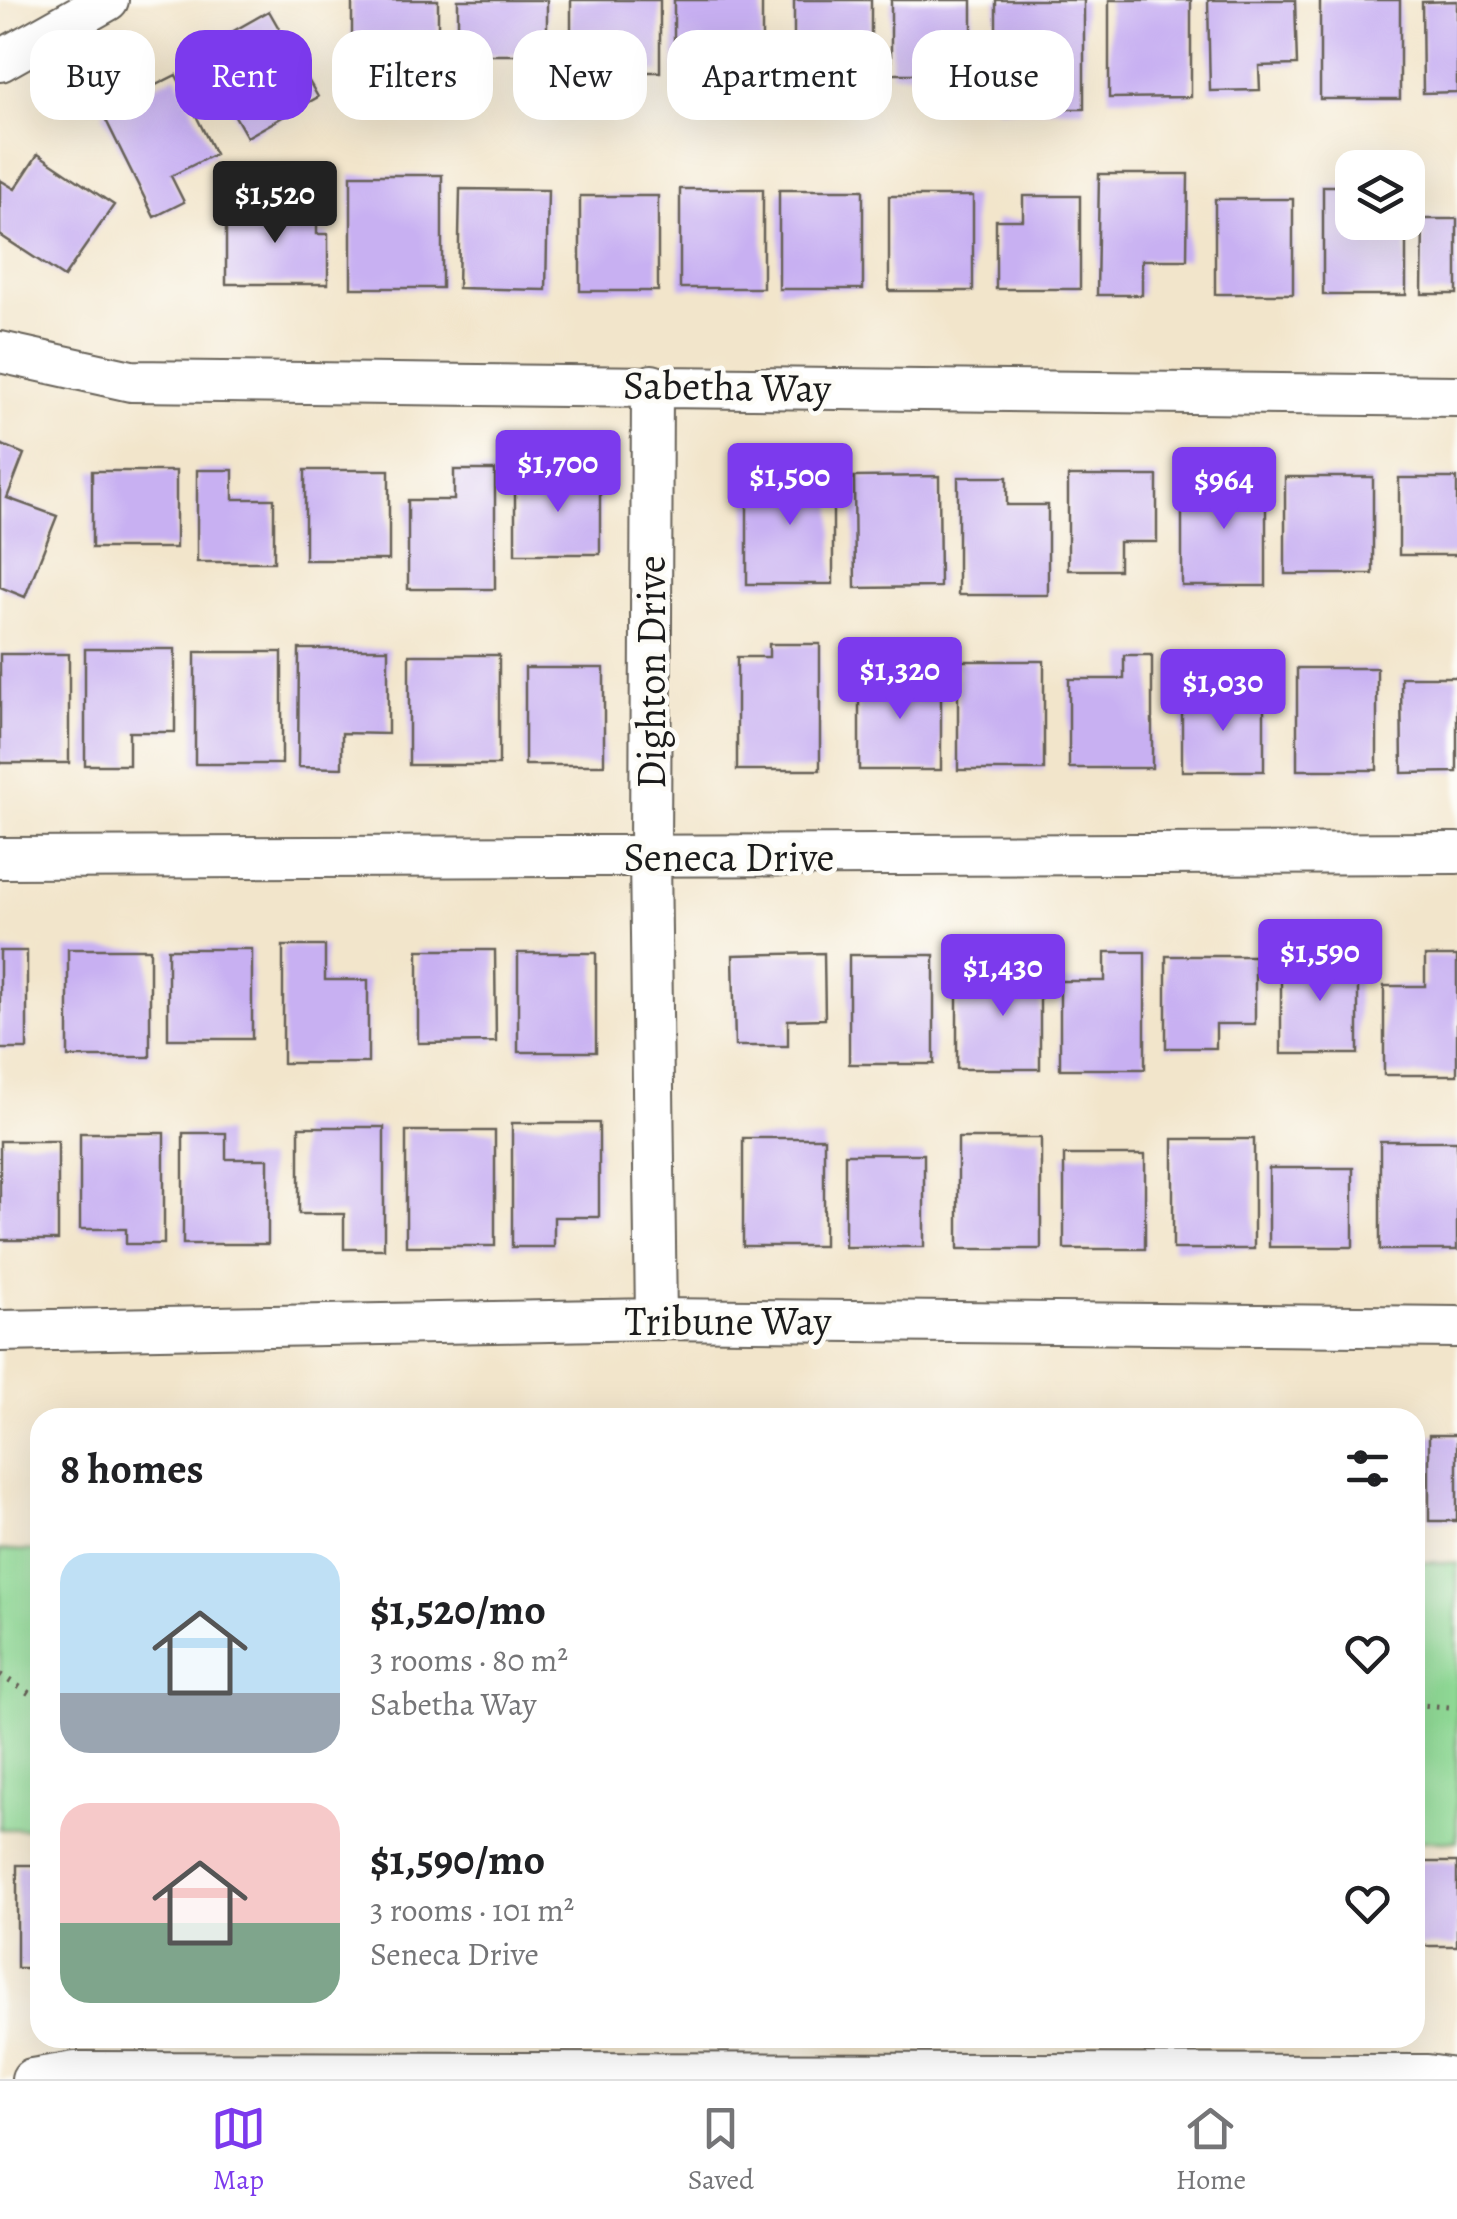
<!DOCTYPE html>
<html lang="en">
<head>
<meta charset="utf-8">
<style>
  :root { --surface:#fff; --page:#f2f2f2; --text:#202124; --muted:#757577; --line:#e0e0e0; --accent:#7c3aed }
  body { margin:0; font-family:Alegreya,serif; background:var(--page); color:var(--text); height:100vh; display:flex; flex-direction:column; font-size:38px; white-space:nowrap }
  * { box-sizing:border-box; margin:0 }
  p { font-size:32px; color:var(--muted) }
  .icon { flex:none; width:55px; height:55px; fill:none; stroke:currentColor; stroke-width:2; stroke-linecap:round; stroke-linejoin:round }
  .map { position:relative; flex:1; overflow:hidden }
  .sheet { position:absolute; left:30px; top:1408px; width:1395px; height:640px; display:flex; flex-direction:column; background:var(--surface); border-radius:30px; box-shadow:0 10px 40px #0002 }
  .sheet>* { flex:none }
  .hud { position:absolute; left:30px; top:30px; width:1398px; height:90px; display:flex; gap:20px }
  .buttons { position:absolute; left:1335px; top:150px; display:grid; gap:20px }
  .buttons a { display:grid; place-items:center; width:90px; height:90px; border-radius:20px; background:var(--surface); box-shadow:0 10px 40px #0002; font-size:50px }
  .price { position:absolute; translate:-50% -85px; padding:0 22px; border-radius:10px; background:var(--accent); color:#fff; font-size:32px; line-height:65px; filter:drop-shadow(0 2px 5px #0008) }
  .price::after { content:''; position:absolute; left:50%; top:60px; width:30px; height:22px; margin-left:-15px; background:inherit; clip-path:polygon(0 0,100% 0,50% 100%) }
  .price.on { background:#222; color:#fff }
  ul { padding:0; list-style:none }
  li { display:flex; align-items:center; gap:30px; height:250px; padding:0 30px }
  li span { display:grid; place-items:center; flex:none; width:280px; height:200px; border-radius:30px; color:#555 }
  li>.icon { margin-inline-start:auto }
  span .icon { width:120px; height:120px; fill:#fffc; stroke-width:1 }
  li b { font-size:42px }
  h2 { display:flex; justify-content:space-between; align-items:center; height:120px; padding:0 30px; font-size:42px }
  .chip { padding:0 35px; border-radius:30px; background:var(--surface); box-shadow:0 10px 40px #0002; font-size:35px; line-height:90px }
  .chip.on { background:var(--accent); color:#fff }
  .menu { display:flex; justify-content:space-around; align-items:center; height:140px; border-top:2px solid var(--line); background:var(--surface); font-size:28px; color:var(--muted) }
  .menu a { display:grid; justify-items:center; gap:5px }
  .menu .on { color:var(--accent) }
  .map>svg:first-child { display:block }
</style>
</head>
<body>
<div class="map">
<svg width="1457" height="2079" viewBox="0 0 1457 2079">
  <rect width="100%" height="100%" fill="#fdfcf7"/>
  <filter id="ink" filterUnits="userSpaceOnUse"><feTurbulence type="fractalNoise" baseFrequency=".01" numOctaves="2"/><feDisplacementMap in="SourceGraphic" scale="20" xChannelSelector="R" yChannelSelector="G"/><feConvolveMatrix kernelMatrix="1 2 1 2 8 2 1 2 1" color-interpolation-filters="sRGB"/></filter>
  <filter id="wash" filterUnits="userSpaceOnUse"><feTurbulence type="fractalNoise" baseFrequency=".0048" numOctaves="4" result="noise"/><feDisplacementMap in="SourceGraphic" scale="40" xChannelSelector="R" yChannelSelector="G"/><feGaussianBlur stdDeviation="2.25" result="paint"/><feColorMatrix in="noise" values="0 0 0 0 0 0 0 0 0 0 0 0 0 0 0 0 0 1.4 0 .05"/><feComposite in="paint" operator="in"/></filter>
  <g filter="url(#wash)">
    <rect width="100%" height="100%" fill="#f2e5cb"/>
    <path fill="#90da96" stroke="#567b59" stroke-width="2.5" d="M0 1550 40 1551V1829H0Z
      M1415 1562 1457 1563V1841H1415Z"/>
    <g id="blocks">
      <path fill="#c8b0f2" d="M352 0H438V108H352Z
        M458 0H547V55H458Z
        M571 0H660V72H571Z
        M674 0H762V92H674Z
        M794 0H871V88H794Z
        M891 0H972V74H891Z
        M996 0H1084V109H996Z
        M1109 0H1191V97L1109 98Z
        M1208 0H1295L1297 65 1259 66 1260 90 1210 91Z
        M1320 0H1400V99H1320Z
        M1457 1V92L1423 93 1422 2Z
        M269 11 318 97 247 137 198 51Z
        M176 75 215 154 171 176 184 202 154 217 102 112Z
        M38 154 114 205 64 277 0 235V180L15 189Z
        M1099 174H1188L1187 260H1142V295H1097Z
        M351 175H442V288H351Z
        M1323 186H1352V222H1406V295H1323Z
        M460 189 548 190 546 290 458 288Z
        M680 189H763V288H680Z
        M779 190H863V289H779Z
        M580 196H658V291H580Z
        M889 196H973V291H889Z
        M1023 196H1080V289H996V220H1023Z
        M1215 199H1293V294H1215Z
        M226 207H317V234H328V284H226Z
        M1423 219H1457V294H1422Z
        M0 444 24 454 7 498 57 516 25 597 0 587Z
        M197 470H233V499H274V562H197Z
        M305 470H389V560H305Z
        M454 470H495V589H408V500H454Z
        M92 471H176V548H92Z
        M747 472H833V584H747Z
        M515 476H600V554H515Z
        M939 476 940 587 855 588 854 477Z
        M1068 476H1157V542H1119V570H1068Z
        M958 477H1007V505H1048V595H958Z
        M1182 477H1266V586H1182Z
        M1285 477H1373V574H1285Z
        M1399 478H1457V555H1399Z
        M769 644H820V770H737V657H769Z
        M85 649H175V732H129V765H85Z
        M299 649H388V734L342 733V768L298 767Z
        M195 652H282V764H195Z
        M0 654H69V763H0Z
        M409 655H499V765H409Z
        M1124 655H1152V768H1069V679H1124Z
        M958 661H1044V770H958Z
        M525 668H604V765H525Z
        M1297 668H1377V770H1297Z
        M859 675H941V770H859Z
        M1401 677H1457V772L1402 773Z
        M1182 696H1264V771H1182Z
        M283 946H325V980H368V1063H283Z
        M68 949H150V1057H68Z
        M168 949H252V1039H168Z
        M418 950H495L496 1042 418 1043Z
        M0 951H27V1049H0Z
        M1002 952H1040V1069H957V991H1002Z
        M1105 952H1145V1069H1060V981H1105Z
        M518 953H596V1052H518Z
        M824 953 825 1019 788 1020V1046H735L733 955Z
        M849 955H934V1064H849Z
        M1281 955H1358V1054H1281Z
        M1166 956H1255V1024H1216V1048H1166Z
        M1425 956H1457V1075H1384V986H1425Z
        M512 1123H599V1217H554V1247H512Z
        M299 1127H384V1249H344V1214H299Z
        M406 1131H495V1246H406Z
        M80 1133H164V1244H126V1229H80Z
        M183 1133H226V1159H268V1244H183Z
        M743 1138H824V1246H743Z
        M958 1138H1041V1249H958Z
        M1173 1139H1254V1249H1173Z
        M0 1141H58V1240H0Z
        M1380 1141H1457V1250H1380Z
        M845 1154H924V1247H845Z
        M1064 1155H1145V1249H1064Z
        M1269 1168H1353V1247H1269Z
        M36 1429H40V1528H36Z
        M1429 1435H1457V1521H1429Z
        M1415 1862H1457V1946H1415Z
        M17 1865H40V1968H17Z"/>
    </g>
  </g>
  <g filter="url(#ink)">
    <use href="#blocks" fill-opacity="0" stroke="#676259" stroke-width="2.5"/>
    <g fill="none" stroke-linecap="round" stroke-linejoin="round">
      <defs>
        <path id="street" d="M0 61 108 0
          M0 352 131 381 1457 396
          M652 385 650 857 656 1319
          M0 858 1457 853
          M0 1331 656 1319 1457 1327
          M32 2079 75 2072 1427 2075 1454 2079"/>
      </defs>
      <use href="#street" stroke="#676259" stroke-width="44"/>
      <path stroke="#676259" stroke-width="6" stroke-dasharray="2.5 8" stroke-linecap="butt" d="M0 1675 40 1700
        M1415 1705 1457 1708"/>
      <use href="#street" stroke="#fff" stroke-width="40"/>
    </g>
  </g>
  <g text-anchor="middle" stroke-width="9" stroke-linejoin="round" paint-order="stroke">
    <g font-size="40" fill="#1c1c1c" stroke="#fdfcf7">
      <text transform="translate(727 386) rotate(1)" y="14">Sabetha Way</text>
      <text transform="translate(651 672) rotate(-90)" y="14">Dighton Drive</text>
      <text x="729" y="871">Seneca Drive</text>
      <text x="728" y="1335">Tribune Way</text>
    </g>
  </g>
</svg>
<div class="buttons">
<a><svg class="icon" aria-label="layers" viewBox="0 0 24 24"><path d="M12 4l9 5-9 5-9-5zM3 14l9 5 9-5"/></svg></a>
</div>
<b class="price on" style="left:275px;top:246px">$1,520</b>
<b class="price" style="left:558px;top:515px">$1,700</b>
<b class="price" style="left:790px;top:528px">$1,500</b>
<b class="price" style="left:1224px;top:532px">$964</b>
<b class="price" style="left:900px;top:722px">$1,320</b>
<b class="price" style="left:1223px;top:734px">$1,030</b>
<b class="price" style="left:1320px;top:1004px">$1,590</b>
<b class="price" style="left:1003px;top:1019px">$1,430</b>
<div class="hud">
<a class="chip">Buy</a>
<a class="chip on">Rent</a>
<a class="chip">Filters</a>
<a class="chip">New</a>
<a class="chip">Apartment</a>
<a class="chip">House</a>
</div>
<section class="sheet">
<h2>8 homes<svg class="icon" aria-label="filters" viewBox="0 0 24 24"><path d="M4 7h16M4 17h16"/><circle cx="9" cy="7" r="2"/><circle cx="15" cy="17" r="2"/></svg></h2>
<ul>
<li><span style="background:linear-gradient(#bfe0f5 70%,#9aa5b1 0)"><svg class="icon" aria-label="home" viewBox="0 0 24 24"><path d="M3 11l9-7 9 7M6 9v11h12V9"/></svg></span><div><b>$1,520/mo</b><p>3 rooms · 80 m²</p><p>Sabetha Way</p></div><svg class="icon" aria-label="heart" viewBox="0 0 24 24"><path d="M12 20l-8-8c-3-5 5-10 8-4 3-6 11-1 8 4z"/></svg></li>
<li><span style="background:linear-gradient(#f6c9c9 60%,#7fa58c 0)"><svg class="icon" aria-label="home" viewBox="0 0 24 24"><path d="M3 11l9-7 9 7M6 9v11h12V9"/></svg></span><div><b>$1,590/mo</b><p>3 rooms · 101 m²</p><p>Seneca Drive</p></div><svg class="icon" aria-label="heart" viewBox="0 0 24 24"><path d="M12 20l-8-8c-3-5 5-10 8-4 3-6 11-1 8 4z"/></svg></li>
</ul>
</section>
</div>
<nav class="menu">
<a class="on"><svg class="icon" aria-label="map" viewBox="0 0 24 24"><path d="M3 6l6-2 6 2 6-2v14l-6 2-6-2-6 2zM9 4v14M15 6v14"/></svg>Map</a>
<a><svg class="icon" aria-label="saved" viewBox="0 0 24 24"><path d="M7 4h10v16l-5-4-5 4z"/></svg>Saved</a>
<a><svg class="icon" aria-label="home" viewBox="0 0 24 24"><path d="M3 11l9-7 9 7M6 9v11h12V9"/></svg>Home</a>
</nav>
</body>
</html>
